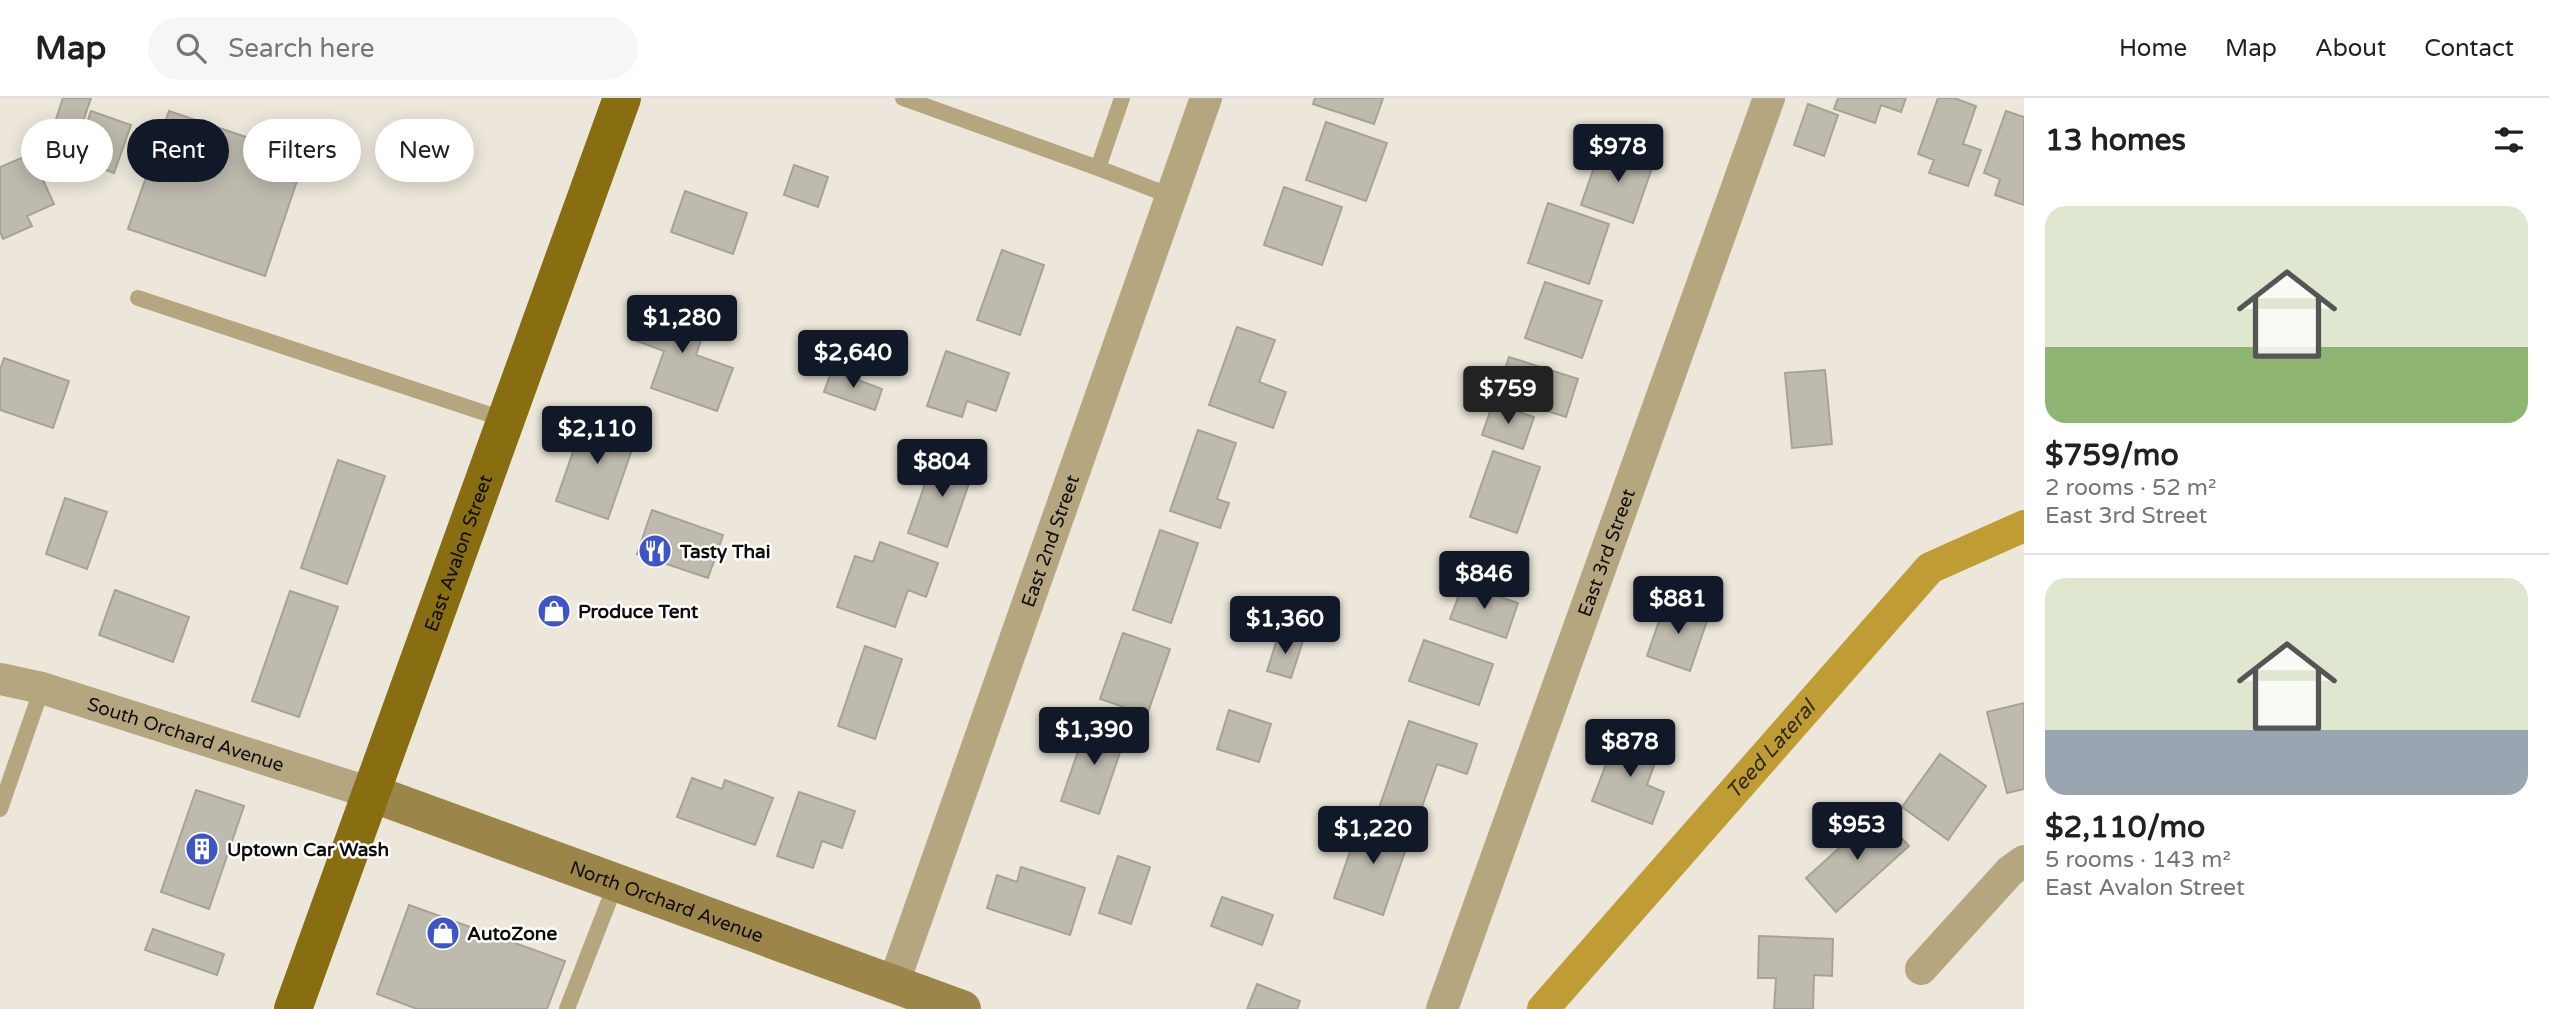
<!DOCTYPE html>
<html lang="en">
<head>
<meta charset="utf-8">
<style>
  :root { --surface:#fff; --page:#f6f6f6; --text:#202124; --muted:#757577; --line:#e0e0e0; --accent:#111827 }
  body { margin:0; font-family:"Varela Round",sans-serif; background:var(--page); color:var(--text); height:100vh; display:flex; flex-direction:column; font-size:26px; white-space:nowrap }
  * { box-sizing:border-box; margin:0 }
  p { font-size:23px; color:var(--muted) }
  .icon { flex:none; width:38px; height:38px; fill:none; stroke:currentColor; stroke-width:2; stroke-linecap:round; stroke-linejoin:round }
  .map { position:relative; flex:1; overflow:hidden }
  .panel { display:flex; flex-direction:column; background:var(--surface); width:525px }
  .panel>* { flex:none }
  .top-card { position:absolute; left:21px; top:21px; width:665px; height:63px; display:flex; gap:14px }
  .price { position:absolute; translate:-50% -60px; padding:0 16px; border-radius:7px; background:var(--accent); color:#fff; font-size:23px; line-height:46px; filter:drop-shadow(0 2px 4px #0008) }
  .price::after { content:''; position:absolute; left:50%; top:42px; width:21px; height:16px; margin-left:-10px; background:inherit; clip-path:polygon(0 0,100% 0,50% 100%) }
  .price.active { background:#222; color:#fff }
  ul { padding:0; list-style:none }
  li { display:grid; align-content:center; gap:14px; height:371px; padding:0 21px }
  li+li { border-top:2px solid var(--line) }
  li span { display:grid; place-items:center; height:217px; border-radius:21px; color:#555 }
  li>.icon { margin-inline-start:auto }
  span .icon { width:126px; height:126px; fill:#fffc; stroke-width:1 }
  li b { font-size:30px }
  h2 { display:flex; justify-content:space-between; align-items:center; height:84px; padding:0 21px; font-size:30px }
  .tag { padding:0 24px; border-radius:32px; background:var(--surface); box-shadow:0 4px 18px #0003; font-size:24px; line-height:63px }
  .tag.active { background:var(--accent); color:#fff }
  header { display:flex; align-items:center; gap:42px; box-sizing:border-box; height:98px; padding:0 35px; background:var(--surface); border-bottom:2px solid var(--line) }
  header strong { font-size:33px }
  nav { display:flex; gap:38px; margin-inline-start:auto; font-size:24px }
  .search { width:490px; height:63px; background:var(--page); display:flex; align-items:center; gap:18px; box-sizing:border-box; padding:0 24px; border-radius:38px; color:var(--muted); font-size:26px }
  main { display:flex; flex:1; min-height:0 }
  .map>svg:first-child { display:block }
</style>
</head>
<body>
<header>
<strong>Map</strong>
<div class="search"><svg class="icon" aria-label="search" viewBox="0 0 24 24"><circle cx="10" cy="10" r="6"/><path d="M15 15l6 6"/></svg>Search here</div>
<nav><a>Home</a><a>Map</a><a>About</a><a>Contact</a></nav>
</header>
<main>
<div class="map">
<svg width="2024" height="911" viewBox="0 0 2024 911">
  <rect width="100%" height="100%" fill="#ece7da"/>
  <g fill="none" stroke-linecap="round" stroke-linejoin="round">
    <path stroke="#bf9c34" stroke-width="32" id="s1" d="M1543 911 1930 470 2024 428"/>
  </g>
  <path fill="#bfbaae" stroke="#a7a296" stroke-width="2" d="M63 0H91L77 41 52 33Z
    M1315 0H1383L1374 26 1313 6Z
    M1838 0H1906L1901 14 1881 7 1875 25 1834 11Z
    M1938 0H1954L1976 8 1963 46 1981 52 1968 88 1929 75 1934 62 1918 56Z
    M1808 6 1838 17 1824 58 1794 47Z
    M91 13 131 27 114 75 75 61Z
    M169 13 305 59 265 178 128 131Z
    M2006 13 2024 19V107L1995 97 2000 81 1984 75Z
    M1326 24 1387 45 1366 103 1306 82Z
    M1602 46 1654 64 1633 125 1581 107Z
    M31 56 54 106 27 118 32 128 3 141 0 134V69Z
    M794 67 828 79 818 109 784 97Z
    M1284 89 1342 109 1322 167 1264 147Z
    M685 93 747 115 733 156 671 134Z
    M1548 105 1609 126 1589 186 1528 165Z
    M1002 152 1044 167 1020 237 977 222Z
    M1545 184 1602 203 1582 260 1525 240Z
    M650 199 709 219 696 257 733 270 717 313 651 290 664 253 634 242Z
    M1237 229 1275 242 1259 284 1286 294 1273 330 1209 307Z
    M946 253 1009 275 996 313 967 303 962 319 927 308Z
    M1509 259 1578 281 1566 319 1497 297Z
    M4 260 69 283 53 330 0 312V272Z
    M832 272 882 291 875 312 824 294Z
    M1825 272 1832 346 1792 350 1785 275Z
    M1493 305 1534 319 1523 351 1482 337Z
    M586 316 638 334 608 421 556 403Z
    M1198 332 1236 345 1217 401 1229 405 1220 430 1170 413Z
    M1493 353 1540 369 1517 435 1470 419Z
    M936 354 975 368 947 449 908 435Z
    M338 362 385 378 347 486 301 470Z
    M65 400 107 414 87 471 46 456Z
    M652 412 723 437 708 480 637 456Z
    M1160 432 1198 445 1171 525 1133 512Z
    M880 444 938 465 926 499 908 492 895 529 837 509 855 458 873 464Z
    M1463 486 1518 505 1506 540 1450 521Z
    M115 492 189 519 173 564 99 537Z
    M290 493 338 509 299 619 252 603Z
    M1666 503 1709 517 1690 573 1647 558Z
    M1123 535 1170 551 1147 617 1100 601Z
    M1279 535 1303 543 1291 580 1267 573Z
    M1424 542 1493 566 1479 607 1409 583Z
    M865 548 902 561 875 641 838 628Z
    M2024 605V691L2007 695 1987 614Z
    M1229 612 1271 626 1259 664 1217 651Z
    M1089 621 1127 634 1099 716 1061 703Z
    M1409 623 1477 646 1467 676 1437 666 1417 723 1379 710Z
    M1619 632 1661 648 1647 687 1664 694 1652 726 1592 703Z
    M1940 656 1986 688 1948 742 1902 709Z
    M692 680 722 691 725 682 773 700 755 747 677 719Z
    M196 692 244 708 209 811 161 794Z
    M799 694 855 713 842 750 822 743 813 770 777 758Z
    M1878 715 1909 748 1836 814 1806 780Z
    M1362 719 1411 736 1383 817 1334 800Z
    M1118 758 1150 769 1131 826 1099 815Z
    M1021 769 1085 790 1070 837 987 810 997 777 1017 784Z
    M1222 799 1273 817 1262 847 1211 828Z
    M409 807 565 863 547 911H417L377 896Z
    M153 831 224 856 217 877 145 852Z
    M1759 838 1833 841 1832 878 1814 877 1813 911H1774L1776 880H1758Z
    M1257 886 1300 903 1297 911H1247Z"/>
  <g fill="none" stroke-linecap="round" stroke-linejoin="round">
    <path stroke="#b5a67f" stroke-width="16" d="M903 0 1098 70 1122 0
      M1098 70 1171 98
      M138 200 506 322
      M0 711 42 590
      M567 911 616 785"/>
    <g stroke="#b5a67f" stroke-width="32">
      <path id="s2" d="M0 581 42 590 371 695"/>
      <path d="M1921 871 2010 773 2024 763"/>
      <path id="s3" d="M893 887 1206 0"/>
      <path id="s4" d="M1442 911 1769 0"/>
    </g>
    <path stroke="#9c8548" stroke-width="38" id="s5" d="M371 695 962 911"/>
    <path stroke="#896e11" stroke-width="38" id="s6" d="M293 911 622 0"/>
  </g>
  <defs>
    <symbol id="restaurant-disc" viewBox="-11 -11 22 22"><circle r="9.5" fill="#3e55c8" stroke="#fff"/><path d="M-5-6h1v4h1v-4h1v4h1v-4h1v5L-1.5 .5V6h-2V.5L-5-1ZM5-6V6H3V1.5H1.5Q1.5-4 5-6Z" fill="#fff"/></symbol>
    <symbol id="shop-disc" viewBox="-11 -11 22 22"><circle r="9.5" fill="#3e55c8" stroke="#fff"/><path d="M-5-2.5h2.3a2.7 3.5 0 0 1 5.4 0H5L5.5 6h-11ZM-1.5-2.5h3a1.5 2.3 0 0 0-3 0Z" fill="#fff"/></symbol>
    <symbol id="building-disc" viewBox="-11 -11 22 22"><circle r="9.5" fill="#3e55c8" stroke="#fff"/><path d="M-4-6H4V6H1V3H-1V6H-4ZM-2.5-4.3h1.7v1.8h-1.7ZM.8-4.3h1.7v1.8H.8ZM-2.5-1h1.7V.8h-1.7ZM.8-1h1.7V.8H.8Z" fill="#fff"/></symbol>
  </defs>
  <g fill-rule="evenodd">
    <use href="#restaurant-disc" x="636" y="434" width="38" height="38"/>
    <use href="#shop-disc" x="535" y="494" width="38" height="38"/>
    <use href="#building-disc" x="183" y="732" width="38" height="38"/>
    <use href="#shop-disc" x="424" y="816" width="38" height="38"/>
  </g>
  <g text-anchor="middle" stroke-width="5" stroke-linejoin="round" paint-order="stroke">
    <g font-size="19" fill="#0e0d09" stroke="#fff">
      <text dy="7" stroke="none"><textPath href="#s3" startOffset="471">East 2nd Street</textPath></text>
      <text dy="7" stroke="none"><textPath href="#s6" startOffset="485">East Avalon Street</textPath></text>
      <text dy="7" stroke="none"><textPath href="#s4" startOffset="485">East 3rd Street</textPath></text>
      <text dy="7" stroke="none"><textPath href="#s2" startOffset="194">South Orchard Avenue</textPath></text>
      <text dy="7" stroke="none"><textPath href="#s5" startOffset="315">North Orchard Avenue</textPath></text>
    </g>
    <g font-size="19" font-weight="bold" fill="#0e0d09" stroke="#fff" text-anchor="start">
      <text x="680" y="460">Tasty Thai</text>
      <text x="578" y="520">Produce Tent</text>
      <text x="227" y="758">Uptown Car Wash</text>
      <text x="467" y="842">AutoZone</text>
    </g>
    <g font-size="21" font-style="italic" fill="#302a18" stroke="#fff">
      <text dy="7" stroke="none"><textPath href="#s1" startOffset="345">Teed Lateral</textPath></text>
    </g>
  </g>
</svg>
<b class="price" style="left:1618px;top:86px">$978</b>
<b class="price" style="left:682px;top:257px">$1,280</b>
<b class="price" style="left:853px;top:292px">$2,640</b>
<b class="price active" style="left:1508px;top:328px">$759</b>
<b class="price" style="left:597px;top:368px">$2,110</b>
<b class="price" style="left:942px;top:401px">$804</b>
<b class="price" style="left:1484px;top:513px">$846</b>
<b class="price" style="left:1678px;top:538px">$881</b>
<b class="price" style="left:1285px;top:558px">$1,360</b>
<b class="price" style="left:1094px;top:669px">$1,390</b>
<b class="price" style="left:1630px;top:681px">$878</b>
<b class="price" style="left:1857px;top:764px">$953</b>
<b class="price" style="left:1373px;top:768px">$1,220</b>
<div class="top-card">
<a class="tag">Buy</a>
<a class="tag active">Rent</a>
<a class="tag">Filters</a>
<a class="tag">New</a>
</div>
</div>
<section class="panel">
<h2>13 homes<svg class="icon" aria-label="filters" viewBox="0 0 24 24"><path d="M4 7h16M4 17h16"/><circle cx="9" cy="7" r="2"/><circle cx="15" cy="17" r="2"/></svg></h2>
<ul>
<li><span style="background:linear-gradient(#dfe7d0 65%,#8fb573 0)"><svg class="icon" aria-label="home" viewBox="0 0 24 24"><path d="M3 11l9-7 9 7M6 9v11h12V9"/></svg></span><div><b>$759/mo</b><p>2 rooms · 52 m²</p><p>East 3rd Street</p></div></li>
<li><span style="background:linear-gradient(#dfe7d0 70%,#9aa5b1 0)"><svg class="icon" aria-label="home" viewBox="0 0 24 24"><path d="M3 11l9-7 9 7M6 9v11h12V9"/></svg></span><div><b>$2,110/mo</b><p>5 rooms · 143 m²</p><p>East Avalon Street</p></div></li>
</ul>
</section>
</main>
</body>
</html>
